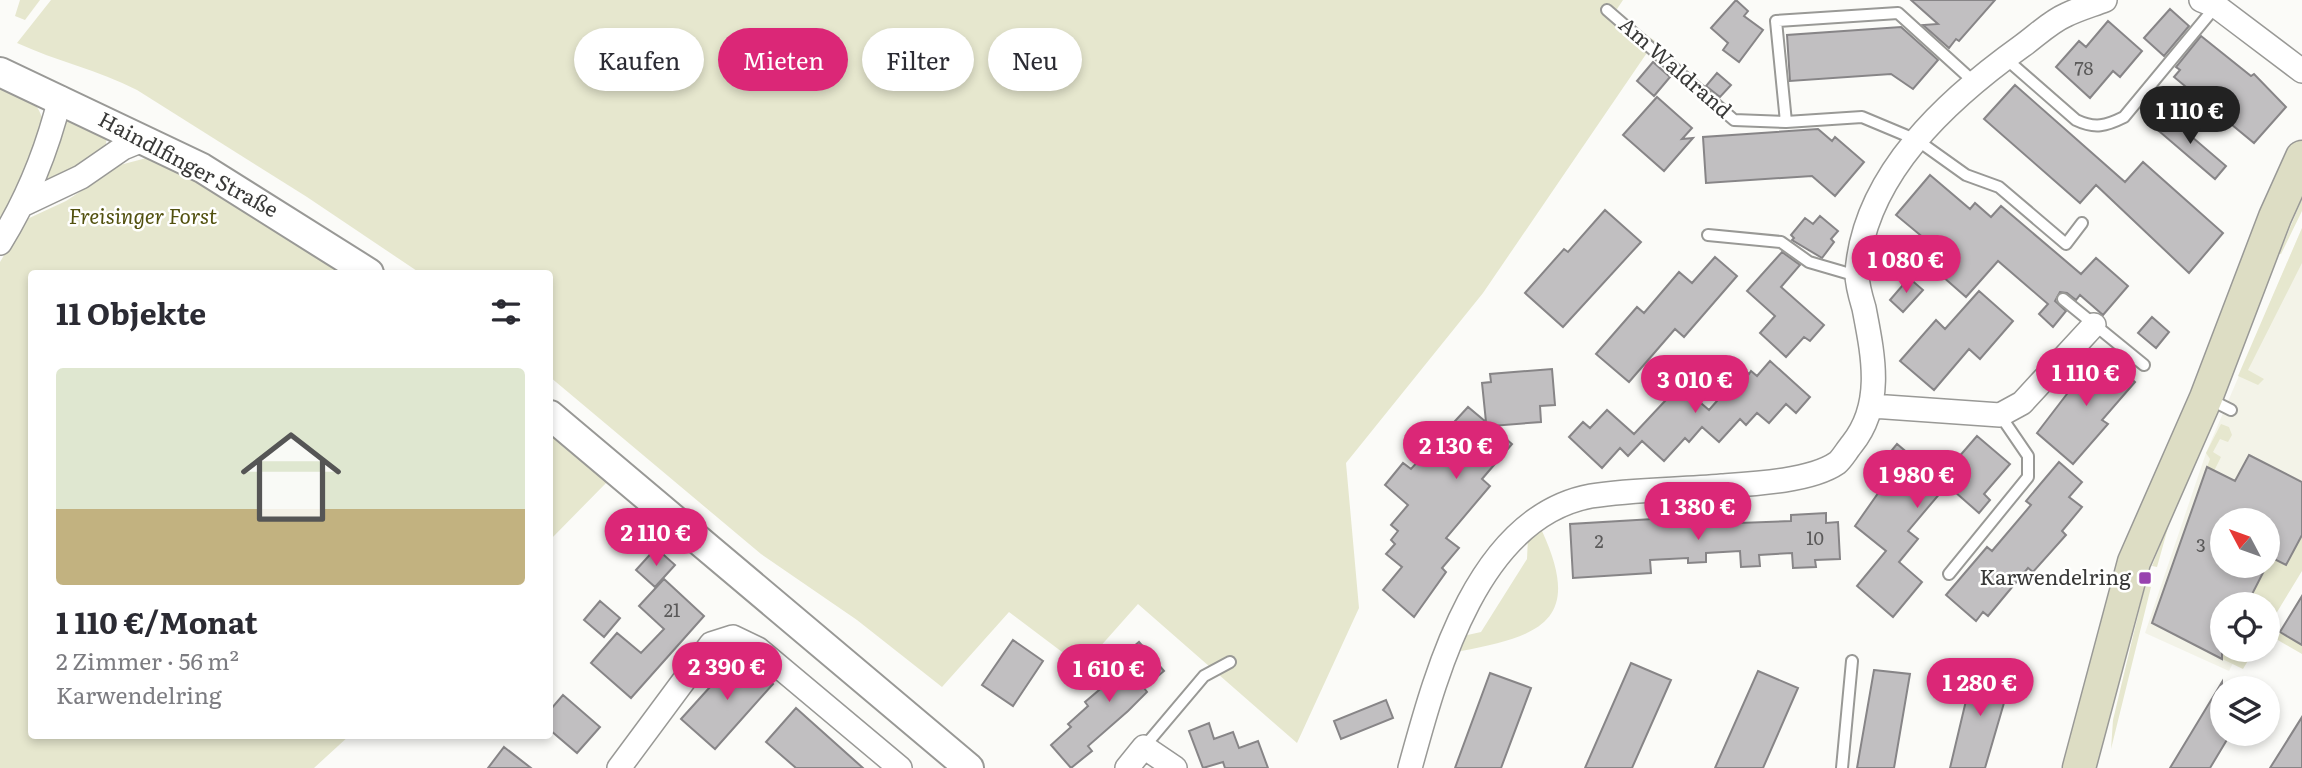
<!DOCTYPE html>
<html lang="de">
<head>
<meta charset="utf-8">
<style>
  :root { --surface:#fff; --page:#f7f7f7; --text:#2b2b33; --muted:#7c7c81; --line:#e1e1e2; --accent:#db2777 }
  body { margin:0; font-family:Literata,serif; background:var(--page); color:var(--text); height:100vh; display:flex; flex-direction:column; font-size:26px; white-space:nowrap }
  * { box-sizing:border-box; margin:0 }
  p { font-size:23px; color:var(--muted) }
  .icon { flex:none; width:38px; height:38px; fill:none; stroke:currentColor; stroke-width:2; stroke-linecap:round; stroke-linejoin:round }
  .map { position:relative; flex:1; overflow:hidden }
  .side { position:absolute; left:28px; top:270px; width:525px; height:469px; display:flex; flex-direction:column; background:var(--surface); border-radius:7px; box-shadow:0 4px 10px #0003 }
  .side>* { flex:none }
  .banner { position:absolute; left:574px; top:28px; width:665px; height:63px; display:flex; gap:14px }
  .needle { width:46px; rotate:311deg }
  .controls { position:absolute; left:2210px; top:508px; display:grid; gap:14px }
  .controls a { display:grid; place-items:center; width:70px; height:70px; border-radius:50%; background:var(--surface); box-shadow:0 4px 10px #0003; font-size:35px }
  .price { position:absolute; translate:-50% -60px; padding:0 16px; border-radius:24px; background:var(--accent); color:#fff; font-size:23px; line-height:46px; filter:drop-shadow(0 2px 4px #0008) }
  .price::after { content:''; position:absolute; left:50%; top:42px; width:21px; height:16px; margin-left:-10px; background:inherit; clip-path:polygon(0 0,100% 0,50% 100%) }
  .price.current { background:#222; color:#fff }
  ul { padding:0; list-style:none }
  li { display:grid; align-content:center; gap:14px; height:371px; padding:0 28px }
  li+li { border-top:2px solid var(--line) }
  li span { display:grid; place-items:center; height:217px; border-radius:7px; color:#555 }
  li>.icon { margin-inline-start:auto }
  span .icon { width:126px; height:126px; fill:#fffc; stroke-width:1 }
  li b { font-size:30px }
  h2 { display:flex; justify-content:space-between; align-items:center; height:84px; padding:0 28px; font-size:30px }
  .chip { padding:0 24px; border-radius:32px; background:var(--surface); box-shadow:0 4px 10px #0003; font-size:24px; line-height:63px }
  .chip.current { background:var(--accent); color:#fff }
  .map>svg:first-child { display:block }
</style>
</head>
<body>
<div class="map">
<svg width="2302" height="768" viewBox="0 0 2302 768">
  <rect width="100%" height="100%" fill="#fbfbf8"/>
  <path fill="#f3f3e8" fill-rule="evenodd" d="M2302 228V556L2222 604V649H2240L2229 671 2145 633 2206 453ZM2222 520H2268V565H2222Z"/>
  <path fill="#e6e7ce" d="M20 0H40L25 20 15 16Z
    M51 0H1623L1615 12 1655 41 1483 293 1346 463 1359 608 1297 743 1138 604 1082 667 1009 612 942 687 857 620 761 554 550 377V273H420L307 197 137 90C98 70 56 61 17 43Z
    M0 85C20 93 39 99 43 122L23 191 0 228Z
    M71 118 107 136 105 151 52 182 46 176 63 125Z
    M154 156 347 273H32V735H350L314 768H0V262L25 220 66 201 120 165Z
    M2302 199V211L2281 254H2279Z
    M2302 228V263L2248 370 2264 379 2258 385 2238 376Z
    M2221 424 2229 427 2232 435 2228 442 2220 439 2213 452 2221 457 2214 471 2207 467 2210 459 2206 453Z
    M550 430 608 481 550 540Z
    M2171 517 2157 567 2152 566Z
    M1542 531C1583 620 1542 636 1461 651L1463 636 1481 632 1527 559 1528 537Z
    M2302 535V571L2268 627V604H2247L2271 557 2286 565Z
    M2145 586 2151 587 2111 749 2113 720Z
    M2280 632 2302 645V654L2276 639Z
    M2224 649H2255L2243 669 2220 658Z"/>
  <path fill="#c1bfc1" stroke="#878587" stroke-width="2" d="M1736 0 1748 11 1744 16 1763 30 1739 62 1723 50 1728 43 1711 28Z
    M1911 0H1995L1959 41 1956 39 1949 48 1923 25 1938 24Z
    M2170 9 2189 26 2164 56 2144 38Z
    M2108 21 2142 51 2120 77 2113 71 2090 98 2056 67 2079 41 2086 47Z
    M1901 27 1938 60 1913 89 1891 74 1790 81 1787 35Z
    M2201 36 2251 76 2254 74 2286 107 2254 143 2174 77 2180 70 2176 67Z
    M1653 62 1670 77 1654 96 1637 81Z
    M1717 73 1731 85 1720 97 1706 86Z
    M2015 85 2125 182 2143 162 2223 233 2189 273 2096 185 2080 203 1984 119Z
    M1657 97 1692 128 1682 139 1693 138 1664 171 1623 135Z
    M2164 113 2226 166 2215 179 2153 126Z
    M1818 129 1832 141 1835 137 1864 162 1835 196 1812 176 1706 183 1703 137Z
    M1930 175 1970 209 1975 203 1991 217 2001 206 2081 274 2096 258 2128 286 2103 315 2080 295 2076 300 2067 293 2060 292 2055 301 2066 311 2053 327 2039 314 2048 304 1998 261 1966 297 1942 276 1954 263 1896 215Z
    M1605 210 1641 242 1563 327 1525 293 1564 249 1568 252Z
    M1820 216 1838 231 1831 239 1834 242 1822 258 1792 240 1794 238 1791 235 1805 218 1813 224Z
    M1782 252 1800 265 1781 287 1824 325 1810 341 1804 337 1786 357 1760 333 1775 316 1747 291Z
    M1715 257 1737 276 1684 337 1675 329 1629 382 1596 354 1637 307 1644 313 1679 272 1692 283Z
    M1909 278 1923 290 1903 312 1890 300Z
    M1979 291 2013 321 1980 359 1969 349 1934 390 1900 361 1936 320 1945 329Z
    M2152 317 2169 332 2156 348 2138 333Z
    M2100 351 2135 382 2102 420 2108 424 2073 464 2037 433Z
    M1730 357 1749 374 1751 371 1757 376 1770 361 1810 397 1796 413 1786 404 1769 423 1757 413 1746 425 1740 419 1719 442 1702 427 1689 442 1685 438 1664 461 1642 441 1628 456 1620 448 1602 468 1569 437 1583 422 1590 428 1607 410 1634 434 1680 385 1709 410 1732 384 1718 371Z
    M1552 369 1555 405 1540 406 1541 422 1491 426 1512 444 1482 479 1490 486 1446 538 1459 548 1442 568 1446 572 1414 617 1383 590 1402 567 1386 554 1395 544 1391 540 1398 531 1391 525 1408 505 1385 485 1403 463 1411 469 1468 407 1486 422 1482 383 1491 382 1490 374Z
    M1977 436 2010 464 1984 494 1990 500 1979 513 1947 485 1908 531 1918 539 1899 562 1922 582 1893 617 1857 586 1886 551 1855 526 1881 489 1868 479 1897 444 1923 466 1934 452 1951 466Z
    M2249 455 2302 482V535L2286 565 2268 556V520H2222V565H2267L2247 604H2222V659L2152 623 2207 467 2235 481Z
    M2059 462 2082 482 2069 497 2082 507 2062 531 2066 535 2033 572 2028 568 1988 616 1983 612 1976 621 1946 595 1987 547 1992 551 2031 505 2026 501Z
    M1826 513V523L1838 522 1840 559 1815 560 1816 567 1793 568 1792 553 1759 555 1760 566 1741 567 1740 551 1706 553V562L1688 563V558L1650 560 1651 573 1573 578 1570 524 1720 515V520L1738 519 1739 523 1791 521V515Z
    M656 548 675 565 655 587 636 570Z
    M664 579 704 616 631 698 591 663 617 633 641 653 664 629 639 606Z
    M2302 596V645L2280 632Z
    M600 601 620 618 604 637 584 620Z
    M1013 640 1043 661 1013 706 982 685Z
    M1139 642 1164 671 1144 688 1147 692 1128 711 1088 746 1092 751 1071 768 1051 745 1071 727 1068 724 1088 706 1085 702 1105 685 1102 681 1122 663 1119 659Z
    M739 655 773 684 715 749 681 719Z
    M1631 663 1671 680 1632 768H1585Z
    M1974 667 2010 673 2006 696 1985 768H1950Z
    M1874 670 1910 674 1894 768H1857Z
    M1758 671 1798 688 1763 768H1715Z
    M1490 673 1531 688 1501 768H1455Z
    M2222 682V733H2231L2210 768H2170Z
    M563 695 600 727 577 753 550 730V710Z
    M1386 700 1393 718 1341 739 1334 721Z
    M796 708 806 717 863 768H796L766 742Z
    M2302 717V768H2270Z
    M1209 723 1214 739 1233 732 1239 748 1258 741 1268 768H1225L1223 762 1203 768 1189 731Z
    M504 747 531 768H488Z"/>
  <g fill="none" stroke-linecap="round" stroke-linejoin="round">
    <defs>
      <path id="service" d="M1607 10 1734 120 1786 122 1862 117 1917 140 1966 175 1999 187 2066 244 2082 223
        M2005 58 2076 120C2095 129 2106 126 2124 117L2216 6
        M1786 122 1776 21 1898 13 1973 81
        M1708 235 1781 242 1809 262 1857 276
        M2063 299 2144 365
        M2209 399 2231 410
        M1949 574 2028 477V456L2000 415
        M1144 747 1204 676 1230 662
        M1842 768 1852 661"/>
      <path id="minor" d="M2201 0 2216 6 2302 71
        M24 204 81 177 123 148 145 139
        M0 243C29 196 47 151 60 98
        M1872 406 2000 415 2022 403 2094 325
        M619 768 711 644 733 637 758 649 900 768
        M1127 768 1144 747 1175 768
        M1410 768C1436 673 1477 517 1591 496 1633 489 1679 490 1722 486 1753 484 1811 481 1837 463 1842 459 1847 450 1852 444 1884 404 1873 355 1864 308 1861 298 1857 285 1857 274 1863 175 1948 99 2022 46 2036 36 2050 22 2066 15 2078 9 2092 5 2105 0"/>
      <path id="tertiary" d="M0 72 202 168 369 273
        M550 415 969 768"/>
      <path id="secondary" d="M2079 768 2134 562 2206 398 2275 217 2302 157"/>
    </defs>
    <use href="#service" stroke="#999996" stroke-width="14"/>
    <use href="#minor" stroke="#999996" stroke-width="26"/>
    <use href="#tertiary" stroke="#999996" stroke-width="32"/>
    <use href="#secondary" stroke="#999996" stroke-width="35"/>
    <use href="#service" stroke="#fff" stroke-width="10"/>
    <use href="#minor" stroke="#fff" stroke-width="23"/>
    <use href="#tertiary" stroke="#fff" stroke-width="28"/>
    <use href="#secondary" stroke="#ddddc4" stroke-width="32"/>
  </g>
  <rect fill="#9842af" stroke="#fffffe" stroke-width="2.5" x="2138" y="571" width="14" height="14" rx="3.5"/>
  <g text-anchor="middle" stroke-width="5" stroke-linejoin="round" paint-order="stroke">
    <g font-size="18" fill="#5b5a5a">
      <text x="2084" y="75">78</text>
      <text x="1815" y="545">10</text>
      <text x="1599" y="548">2</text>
      <text x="2201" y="552">3</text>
      <text x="672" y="617">21</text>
    </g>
    <g font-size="21" fill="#393938" stroke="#fffffe">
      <text transform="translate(1675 68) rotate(41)" y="7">Am Waldrand</text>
      <text transform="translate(188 165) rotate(28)" y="7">Haindlfinger Straße</text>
    </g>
    <g font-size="21" font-style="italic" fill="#52510f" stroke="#fffffe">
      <text x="143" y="224">Freisinger Forst</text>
    </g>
    <g font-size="21" fill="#393938" stroke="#fffffe" text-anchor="end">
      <text x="2131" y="585">Karwendelring</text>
    </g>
  </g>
</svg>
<div class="controls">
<a><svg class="needle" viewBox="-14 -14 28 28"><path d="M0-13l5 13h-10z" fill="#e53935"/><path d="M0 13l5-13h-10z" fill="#7c7c81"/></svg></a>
<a><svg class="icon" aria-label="locate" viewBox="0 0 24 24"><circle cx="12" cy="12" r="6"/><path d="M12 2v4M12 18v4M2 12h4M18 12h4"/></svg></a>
<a><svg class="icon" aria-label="layers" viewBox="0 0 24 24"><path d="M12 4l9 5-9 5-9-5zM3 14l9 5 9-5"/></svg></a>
</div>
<b class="price current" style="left:2190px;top:146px">1 110 €</b>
<b class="price" style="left:1906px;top:295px">1 080 €</b>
<b class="price" style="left:2086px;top:408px">1 110 €</b>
<b class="price" style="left:1695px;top:415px">3 010 €</b>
<b class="price" style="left:1456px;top:481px">2 130 €</b>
<b class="price" style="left:1917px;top:510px">1 980 €</b>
<b class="price" style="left:1698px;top:542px">1 380 €</b>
<b class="price" style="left:656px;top:568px">2 110 €</b>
<b class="price" style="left:727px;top:702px">2 390 €</b>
<b class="price" style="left:1109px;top:704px">1 610 €</b>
<b class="price" style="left:1980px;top:718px">1 280 €</b>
<div class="banner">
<a class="chip">Kaufen</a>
<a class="chip current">Mieten</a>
<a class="chip">Filter</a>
<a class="chip">Neu</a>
</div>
<section class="side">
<h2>11 Objekte<svg class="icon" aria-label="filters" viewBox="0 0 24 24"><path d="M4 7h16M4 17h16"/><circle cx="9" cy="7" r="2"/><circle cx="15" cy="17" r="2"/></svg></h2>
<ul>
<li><span style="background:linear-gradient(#dfe7d0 65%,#c2b280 0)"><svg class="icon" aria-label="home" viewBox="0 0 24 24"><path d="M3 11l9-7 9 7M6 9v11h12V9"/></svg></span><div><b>1 110 €/Monat</b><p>2 Zimmer · 56 m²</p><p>Karwendelring</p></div></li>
</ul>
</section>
</div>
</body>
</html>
